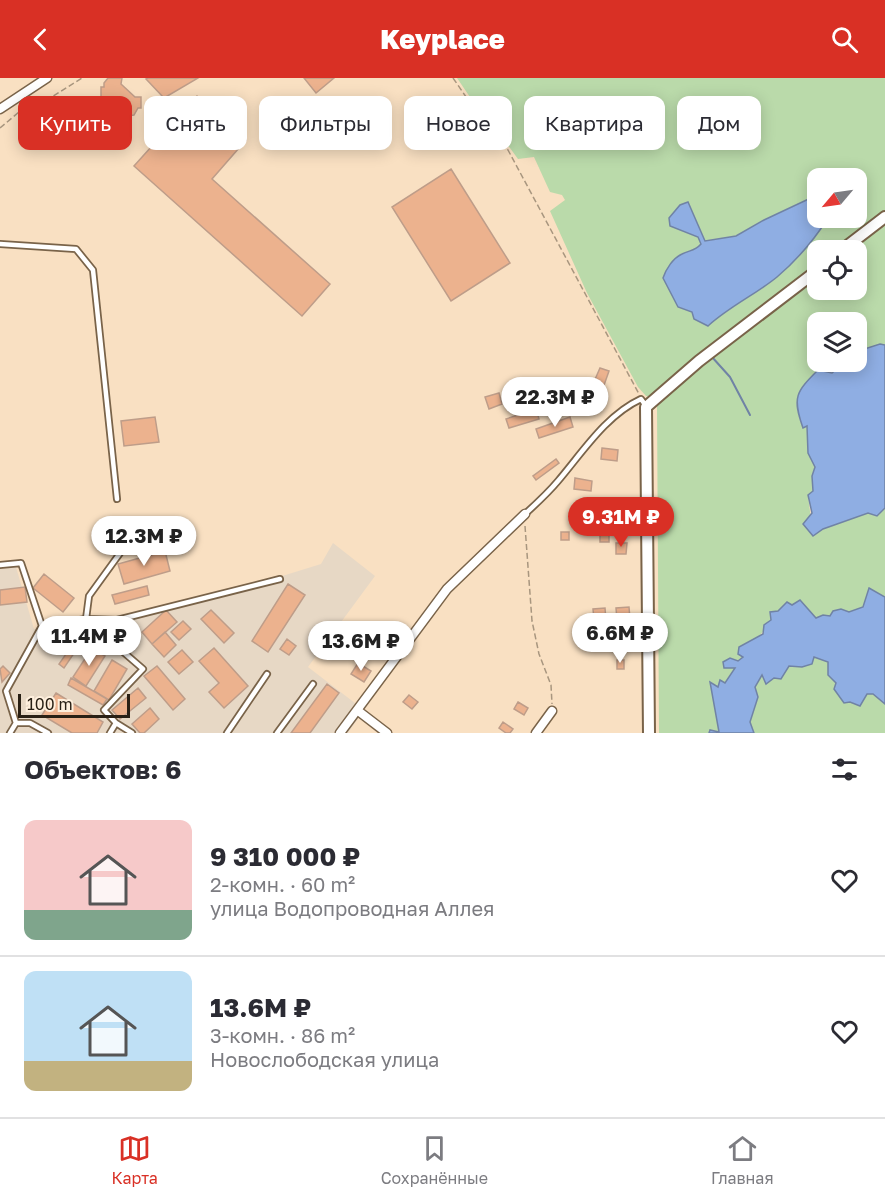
<!DOCTYPE html>
<html lang="ru">
<head>
<meta charset="utf-8">
<style>
  :root { --surface:#fff; --page:#f7f7f7; --text:#2b2b33; --muted:#7c7c81; --line:#e1e1e2; --accent:#d93025 }
  body { margin:0; font-family:"Golos Text",sans-serif; background:var(--page); color:var(--text); height:100vh; display:flex; flex-direction:column; font-size:22px; white-space:nowrap }
  * { box-sizing:border-box; margin:0 }
  p { font-size:20px; color:var(--muted) }
  .icon { flex:none; width:33px; height:33px; fill:none; stroke:currentColor; stroke-width:2; stroke-linecap:round; stroke-linejoin:round }
  .map { position:relative; height:655px; overflow:hidden }
  .details { display:flex; flex-direction:column; background:var(--surface); flex:1 }
  .details>* { flex:none }
  .hud { position:absolute; left:18px; top:18px; width:849px; height:54px; display:flex; gap:12px }
  .needle { width:39px; rotate:241deg }
  .fabs { position:absolute; left:807px; top:90px; display:grid; gap:12px }
  .fabs a { display:grid; place-items:center; width:60px; height:60px; border-radius:12px; background:var(--surface); box-shadow:0 3px 15px #0003; font-size:30px }
  .scale { position:absolute; left:18px; bottom:15px; width:112px; box-sizing:border-box; padding-left:6px; border:3px solid #292015; border-top:0; font-size:16px; line-height:21px; white-space:nowrap; color:#292015; -webkit-text-stroke:4px #feefdd; paint-order:stroke }
  .price { position:absolute; translate:-50% -51px; padding:0 14px; border-radius:21px; background:#fff; color:#222; font-size:20px; line-height:39px; filter:drop-shadow(0 2px 3px #0008) }
  .price::after { content:''; position:absolute; left:50%; top:36px; width:18px; height:14px; margin-left:-9px; background:inherit; clip-path:polygon(0 0,100% 0,50% 100%) }
  .price.current { background:var(--accent); color:#fff }
  ul { padding:0; list-style:none }
  li { display:flex; align-items:center; gap:18px; height:150px; padding:0 24px }
  li+li { border-top:2px solid var(--line) }
  li span { display:grid; place-items:center; flex:none; width:168px; height:120px; border-radius:12px; color:#555 }
  li>.icon { margin-inline-start:auto }
  span .icon { width:72px; height:72px; fill:#fffc; stroke-width:1 }
  li b { font-size:26px }
  h2 { display:flex; justify-content:space-between; align-items:center; height:72px; padding:0 24px; font-size:26px }
  .tag { padding:0 21px; border-radius:12px; background:var(--surface); box-shadow:0 3px 15px #0003; font-size:21px; line-height:54px }
  .tag.current { background:var(--accent); color:#fff }
  header { display:flex; justify-content:space-between; align-items:center; height:78px; padding:0 24px; background:var(--accent); color:#fff; font-size:27px; font-weight:800 }
  .dock { display:flex; justify-content:space-around; align-items:center; height:84px; border-top:2px solid var(--line); background:var(--surface); font-size:16px; color:var(--muted) }
  .dock a { display:grid; justify-items:center; gap:3px }
  .dock .current { color:var(--accent) }
  .map>svg:first-child { display:block }
</style>
</head>
<body>
<header><svg class="icon" aria-label="back" viewBox="0 0 24 24"><path d="M15 5l-7 7 7 7"/></svg>Keyplace<svg class="icon" aria-label="search" viewBox="0 0 24 24"><circle cx="10" cy="10" r="6"/><path d="M15 15l6 6"/></svg></header>
<div class="map">
<svg width="885" height="655" viewBox="0 0 885 655">
  <rect width="100%" height="100%" fill="#f9e0c2"/>
  <path fill="#e7d8c5" d="M333 465 375 498 308 589 364 632 348 655H0V491L16 489 34 551 195 525 321 486Z"/>
  <path fill="#badaaa" fill-rule="evenodd" d="M457 0H885V137L837 168 834 172H818L817 187 710 267 711 268 653 319 646 318 638 309 587 215 550 133 565 122 562 117 550 114 534 79 518 81 510 70 493 53ZM818 100H856V140H828C814 162 797 182 777 199 755 217 730 229 708 247L692 234 678 229 670 187 682 176 696 172 701 166 699 159 684 152 688 124 704 163 736 158 764 142 815 118 817 121Z
    M885 147V267L880 266 857 274 856 244H818V284H845L832 295 818 292C797 314 791 319 803 350L807 348 808 375 815 389 812 398 813 413 808 417 813 458 823 451 868 435 877 438 885 430V519L869 510 863 529 849 535 841 531 833 533 831 538 823 537 816 540 787 524 738 584 725 605 718 609 711 605 719 654 709 652V655H659L657 327 693 292 817 199 818 212H856V172H852Z
    M814 579 828 584C835 601 842 620 860 628L867 616H873L885 626V655H754L750 644 758 619 755 609 763 596 767 605 774 600H781L789 588 802 589Z"/>
  <path fill="#8faee3" stroke="#7083a5" stroke-width="1.5" d="M815 118 817 121 818 140H828C814 162 797 182 777 199 755 217 730 228 708 248L694 241 692 234 678 229 663 200C666 191 673 180 682 176 690 172 695 173 701 166L698 159 670 148 669 140 680 127 688 124 705 163 736 158 764 142Z
    M880 266 885 267V430L877 438 868 435 823 451 813 458 803 446 812 435 808 417 813 413 812 398 815 389 808 375 807 348 803 350C792 319 796 314 818 292L832 295 845 284H856L858 273Z
    M869 510 885 519V626L873 616H867L860 628 850 624 844 625 834 611 836 605 828 597V584L814 579 812 586 802 589 789 588 781 601 774 600 766 606 762 597 755 609 758 619 750 644 754 655H709L710 652 719 654 710 604 718 609 720 602 725 605 735 590H724L723 584 730 580 738 583 743 579 738 576 739 569 763 556 764 547 771 542 770 534 778 533 787 524 792 527 800 522 816 540 823 537 830 538 833 533 841 531 849 534 863 529Z"/>
  <g fill="none" stroke-linecap="round" stroke-linejoin="round">
    <path stroke="#7083a5" stroke-width="2" d="M712 279 730 299 750 337"/>
  </g>
  <path fill="#ecb28e" stroke="#be9d89" stroke-width="1.5" d="M108 0H122L121 6 135 19H141V30H138L134 37 121 39 120 32 109 20 101 19V9H104V5Z
    M148 0H198L164 20 146 1Z
    M304 0H334L316 15Z
    M197 18 246 62 212 101 330 206 302 238 134 88Z
    M451 91 510 185 451 223 392 129Z
    M600 290 609 293 603 310 593 306Z
    M499 315 502 326 489 331 485 319Z
    M536 331 539 341 509 350 506 341Z
    M155 339 159 364 124 368 121 343Z
    M570 339 573 349 539 360 536 351Z
    M602 370 618 372 617 383 601 381Z
    M556 381 559 385 536 402 533 398Z
    M575 400 592 403 591 413 574 411Z
    M600 453H609V464H600Z
    M561 454H569V462H561Z
    M616 465H627L626 476H616Z
    M165 473 170 493 124 506 118 486Z
    M44 496 74 520 63 534 33 510Z
    M288 506 305 517 268 574 252 563Z
    M147 508 149 517 115 526 112 517Z
    M25 509 27 524 0 527V512Z
    M629 529 630 541 617 542 616 530Z
    M605 530 606 542H594L593 531Z
    M166 532 177 544 152 566 142 554Z
    M211 532 234 555 224 565 201 541Z
    M183 543 191 551 179 562 171 554Z
    M165 554 176 567 164 579 152 566Z
    M385 554 392 557 387 567 380 564Z
    M80 556 85 559 64 590 59 586Z
    M287 561 296 568 289 577 280 571Z
    M92 570 105 578 86 608 73 599Z
    M214 570 248 608 224 630 209 614 219 605 199 583Z
    M182 572 193 584 179 596 168 584Z
    M112 582 127 591 109 622 94 613Z
    M617 582H624V591H617Z
    M358 585 371 593 364 604 351 596Z
    M3 588 10 595 2 604 0 591Z
    M157 588 185 621 173 632 144 598Z
    M71 600 107 621 103 627 68 607Z
    M327 606 339 615 310 655H291Z
    M138 610 146 620 120 641 112 632Z
    M56 615 103 644 97 655H72L42 637Z
    M409 617 418 624 412 631 403 624Z
    M518 624 528 630 524 637 514 631Z
    M150 630 159 641 144 655H140L132 646Z
    M503 644 513 651 510 655H506L499 650Z"/>
  <g fill="none" stroke-linecap="round" stroke-linejoin="round">
    <defs>
      <path id="service" d="M0 166 76 171 93 192 117 421
        M525 436C536 426 548 415 558 403 582 375 606 337 641 321L646 328
        M0 487 21 485 42 548 6 613 16 645 10 655
        M86 541 117 542 280 501
        M42 548 86 541 89 518 131 460
        M95 561 121 572 143 591 104 632 116 645 110 655
        M16 645H30L48 655
        M116 645 132 655
        M227 655 267 596
        M277 655 313 606"/>
      <path id="minor" d="M0 31 47 0
        M357 632 387 655
        M340 655 447 511 525 436
        M536 655 552 633"/>
      <path id="tertiary" d="M842 172 885 139
        M649 655 646 329 699 283 818 192"/>
    </defs>
    <use href="#service" stroke="#796349" stroke-width="8"/>
    <use href="#minor" stroke="#796349" stroke-width="11"/>
    <use href="#tertiary" stroke="#796349" stroke-width="14"/>
    <path stroke="#a8967f" stroke-width="1.5" stroke-dasharray="6 3" stroke-linecap="butt" d="M453 0 491 55 508 72 639 316
      M0 50 19 34 47 22 82 0
      M525 448 532 543 539 576 551 607 552 626"/>
    <use href="#service" stroke="#fff" stroke-width="4.5"/>
    <use href="#minor" stroke="#fff" stroke-width="8"/>
    <use href="#tertiary" stroke="#fff" stroke-width="10"/>
  </g>
</svg>
<div class="fabs">
<a><svg class="needle" viewBox="-14 -14 28 28"><path d="M0-13l5 13h-10z" fill="#e53935"/><path d="M0 13l5-13h-10z" fill="#7c7c81"/></svg></a>
<a><svg class="icon" aria-label="locate" viewBox="0 0 24 24"><circle cx="12" cy="12" r="6"/><path d="M12 2v4M12 18v4M2 12h4M18 12h4"/></svg></a>
<a><svg class="icon" aria-label="layers" viewBox="0 0 24 24"><path d="M12 4l9 5-9 5-9-5zM3 14l9 5 9-5"/></svg></a>
</div>
<div class="scale">100 m</div>
<b class="price" style="left:555px;top:350px">22.3M ₽</b>
<b class="price current" style="left:621px;top:470px">9.31M ₽</b>
<b class="price" style="left:144px;top:489px">12.3M ₽</b>
<b class="price" style="left:620px;top:586px">6.6M ₽</b>
<b class="price" style="left:89px;top:589px">11.4M ₽</b>
<b class="price" style="left:361px;top:594px">13.6M ₽</b>
<div class="hud">
<a class="tag current">Купить</a>
<a class="tag">Снять</a>
<a class="tag">Фильтры</a>
<a class="tag">Новое</a>
<a class="tag">Квартира</a>
<a class="tag">Дом</a>
</div>
</div>
<section class="details">
<h2>Объектов: 6<svg class="icon" aria-label="filters" viewBox="0 0 24 24"><path d="M4 7h16M4 17h16"/><circle cx="9" cy="7" r="2"/><circle cx="15" cy="17" r="2"/></svg></h2>
<ul>
<li><span style="background:linear-gradient(#f6c9c9 75%,#7fa58c 0)"><svg class="icon" aria-label="home" viewBox="0 0 24 24"><path d="M3 11l9-7 9 7M6 9v11h12V9"/></svg></span><div><b>9 310 000 ₽</b><p>2-комн. · 60 m²</p><p>улица Водопроводная Аллея</p></div><svg class="icon" aria-label="heart" viewBox="0 0 24 24"><path d="M12 20l-8-8c-3-5 5-10 8-4 3-6 11-1 8 4z"/></svg></li>
<li><span style="background:linear-gradient(#bfe0f5 75%,#c2b280 0)"><svg class="icon" aria-label="home" viewBox="0 0 24 24"><path d="M3 11l9-7 9 7M6 9v11h12V9"/></svg></span><div><b>13.6M ₽</b><p>3-комн. · 86 m²</p><p>Новослободская улица</p></div><svg class="icon" aria-label="heart" viewBox="0 0 24 24"><path d="M12 20l-8-8c-3-5 5-10 8-4 3-6 11-1 8 4z"/></svg></li>
</ul>
</section>
<nav class="dock">
<a class="current"><svg class="icon" aria-label="map" viewBox="0 0 24 24"><path d="M3 6l6-2 6 2 6-2v14l-6 2-6-2-6 2zM9 4v14M15 6v14"/></svg>Карта</a>
<a><svg class="icon" aria-label="saved" viewBox="0 0 24 24"><path d="M7 4h10v16l-5-4-5 4z"/></svg>Сохранённые</a>
<a><svg class="icon" aria-label="home" viewBox="0 0 24 24"><path d="M3 11l9-7 9 7M6 9v11h12V9"/></svg>Главная</a>
</nav>
</body>
</html>
